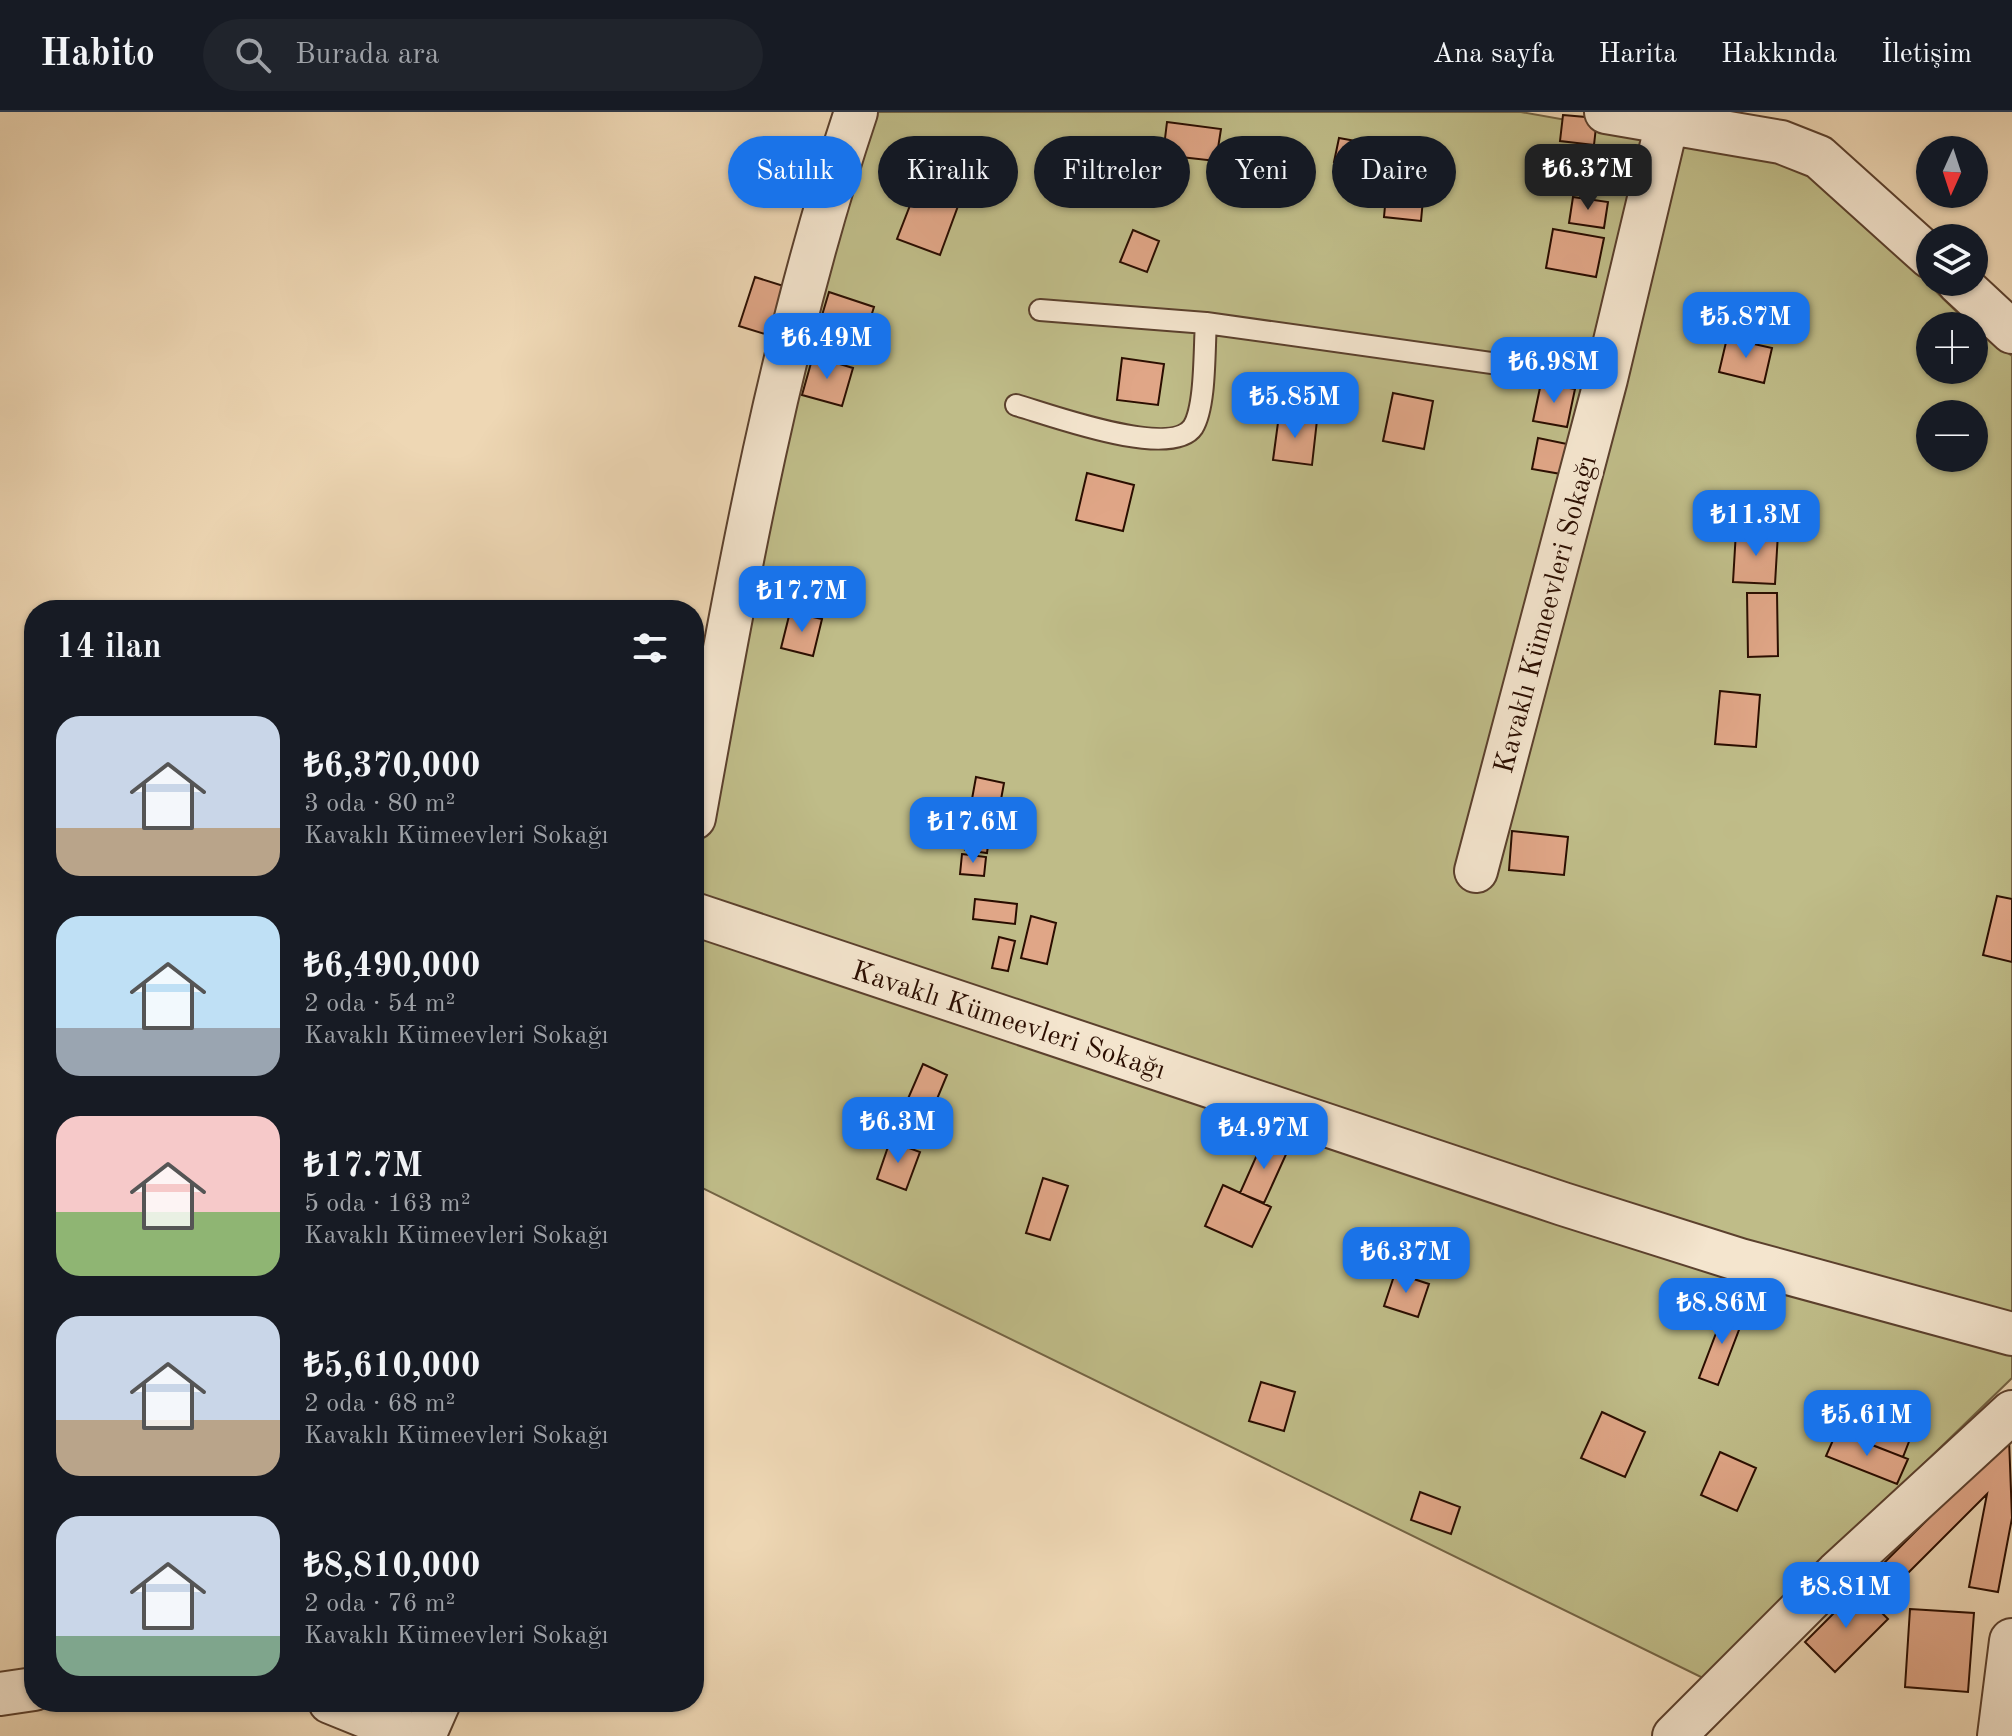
<!DOCTYPE html>
<html lang="tr">
<head>
<meta charset="utf-8">
<style>
  :root { --surface:#171b24; --page:#20242c; --text:#f1f3f6; --muted:#9ea1a6; --line:#363941; --accent:#1a73e8 }
  body { margin:0; font-family:"Old Standard TT",serif; background:var(--page); color:var(--text); height:100vh; display:flex; flex-direction:column; font-size:30px; white-space:nowrap }
  * { box-sizing:border-box; margin:0 }
  p { font-size:26px; color:var(--muted) }
  .icon { flex:none; width:44px; height:44px; fill:none; stroke:currentColor; stroke-width:2; stroke-linecap:round; stroke-linejoin:round }
  .map { position:relative; flex:1; overflow:hidden }
  .sheet { position:absolute; left:24px; top:488px; width:680px; height:1112px; display:flex; flex-direction:column; background:var(--surface); border-radius:32px; box-shadow:0 2px 6px #0004 }
  .sheet>* { flex:none }
  .guide { position:absolute; left:728px; top:24px; width:760px; height:72px; display:flex; gap:16px }
  .needle { width:52px; rotate:183deg }
  .buttons { position:absolute; left:1916px; top:24px; display:grid; gap:16px }
  .buttons a { display:grid; place-items:center; width:72px; height:72px; border-radius:50%; background:var(--surface); box-shadow:0 2px 6px #0004; font-size:40px }
  .price { position:absolute; translate:-50% -68px; padding:0 18px; border-radius:16px; background:var(--accent); color:#fff; font-size:26px; line-height:52px; filter:drop-shadow(0 2px 4px #0008) }
  .price::after { content:''; position:absolute; left:50%; top:48px; width:24px; height:18px; margin-left:-12px; background:inherit; clip-path:polygon(0 0,100% 0,50% 100%) }
  .price.on { background:#222; color:#fff }
  ul { padding:0; list-style:none }
  li { display:flex; align-items:center; gap:24px; height:200px; padding:0 32px }
  li span { display:grid; place-items:center; flex:none; width:224px; height:160px; border-radius:24px; color:#555 }
  li>.icon { margin-inline-start:auto }
  span .icon { width:96px; height:96px; fill:#fffc; stroke-width:1 }
  li b { font-size:34px }
  h2 { display:flex; justify-content:space-between; align-items:center; height:96px; padding:0 32px; font-size:34px }
  .chip { padding:0 28px; border-radius:36px; background:var(--surface); box-shadow:0 2px 6px #0004; font-size:28px; line-height:72px }
  .chip.on { background:var(--accent); color:#fff }
  header { display:flex; align-items:center; gap:48px; box-sizing:border-box; height:112px; padding:0 40px; background:var(--surface); border-bottom:2px solid var(--line) }
  header strong { font-size:38px }
  nav { display:flex; gap:44px; margin-inline-start:auto; font-size:28px }
  .search { width:560px; height:72px; background:var(--page); display:flex; align-items:center; gap:20px; box-sizing:border-box; padding:0 28px; border-radius:44px; color:var(--muted); font-size:30px }
  .map>svg:first-child { display:block }
</style>
</head>
<body>
<header>
<strong>Habito</strong>
<div class="search"><svg class="icon" aria-label="search" viewBox="0 0 24 24"><circle cx="10" cy="10" r="6"/><path d="M15 15l6 6"/></svg>Burada ara</div>
<nav><a>Ana sayfa</a><a>Harita</a><a>Hakkında</a><a>İletişim</a></nav>
</header>
<div class="map">
<svg width="2012" height="1624" viewBox="0 0 2012 1624">
  <rect width="100%" height="100%" fill="#eed7b4"/>
  <filter id="stains"><feTurbulence type="fractalNoise" baseFrequency=".0025" numOctaves="4"/><feColorMatrix values="0 0 0 0 .2 0 0 0 0 .09 0 0 0 0 .02 0 0 0 .5 -.17"/></filter>
  <radialGradient id="worn" r=".72"><stop offset=".6" stop-color="#630" stop-opacity="0"/><stop offset="1" stop-color="#630" stop-opacity=".3"/></radialGradient>
  <path fill="#bfbc88" stroke="#746444" stroke-width="2" fill-rule="evenodd" d="M873 0H1521L1775 45C1851 74 1900 148 1959 202 1975 217 1994 230 2012 244V1215L694 793V755L771 341ZM1930 214H1974V258H1930ZM1930 302H1974V346H1930Z
    M694 814 2012 1241V1266L1703 1566 694 1072Z"/>
  <path fill="#e0a687" stroke="#2a0d00" stroke-width="2" d="M1563 3 1597 6 1594 33 1560 29Z
    M1167 10 1221 17 1216 49 1163 43Z
    M1339 26 1367 31 1362 56 1334 50Z
    M916 78 958 94 940 143 897 127Z
    M1386 83 1423 87 1421 109 1384 105Z
    M1573 85 1608 90 1604 116 1569 111Z
    M1553 117 1604 126 1596 165 1546 156Z
    M1133 118 1159 129 1147 160 1120 150Z
    M755 165 793 177 778 226 739 214Z
    M829 180 874 195 865 224 820 210Z
    M1727 226 1772 236 1764 271 1719 260Z
    M813 244 853 256 842 294 802 283Z
    M1122 246 1164 252 1158 293 1117 288Z
    M1541 271 1575 277 1567 315 1533 309Z
    M1393 281 1433 289 1424 337 1383 329Z
    M1279 303 1317 308 1312 353 1273 348Z
    M1538 326 1567 332 1561 362 1532 357Z
    M1087 361 1134 373 1123 419 1076 408Z
    M1736 419 1778 421 1775 472 1733 470Z
    M1747 481H1777L1778 544 1748 545Z
    M790 500 822 507 813 544 781 536Z
    M1720 579 1760 583 1756 635 1715 632Z
    M976 665 1004 671 996 715 968 709Z
    M969 714 990 717 987 741 965 738Z
    M1512 719 1568 725 1564 763 1509 758Z
    M962 742 986 745 984 764 960 762Z
    M1997 784 2012 787V850L1983 843Z
    M975 787 1017 792 1015 812 973 807Z
    M1031 804 1056 811 1047 852 1021 846Z
    M999 825 1015 829 1008 859 992 856Z
    M923 952 947 963 932 999 907 989Z
    M1264 1027 1288 1038 1264 1091 1240 1081Z
    M890 1029 920 1040 906 1078 877 1067Z
    M1043 1066 1068 1074 1050 1128 1026 1121Z
    M1223 1073 1271 1095 1252 1135 1205 1114Z
    M1395 1161 1429 1172 1418 1205 1384 1194Z
    M1726 1195 1745 1202 1718 1273 1699 1266Z
    M1261 1270 1295 1280 1284 1319 1249 1309Z
    M1871 1290 1917 1309 1903 1345 1856 1327Z
    M1602 1300 1645 1320 1625 1365 1581 1346Z
    M1837 1319 1908 1347 1897 1372 1826 1344Z
    M2009 1326 2012 1406 1998 1480 1969 1475 1987 1382 1875 1494 1858 1477Z
    M1720 1340 1756 1356 1737 1399 1701 1383Z
    M1420 1380 1460 1395 1451 1422 1411 1408Z
    M1858 1477 1888 1507 1835 1560 1805 1530Z
    M1910 1497 1974 1501 1968 1580 1905 1575Z"/>
  <g fill="none" stroke-linecap="round" stroke-linejoin="round">
    <defs>
      <path id="service" d="M1040 198 1206 211 1606 267
        M1016 293C1048 302 1171 348 1193 315 1206 294 1204 236 1206 211"/>
      <path id="minor" d="M1606 0 1781 30 1819 45 1930 145
        M1958 170 2012 220
        M694 706C737 468 779 230 856 0
        M1476 759 1606 267 1667 11
        M694 802 1563 1092 1740 1148 2012 1222
        M0 1582 34 1577
        M330 1590 414 1624
        M424 1624 439 1590
        M1674 1624 1837 1461 2012 1300"/>
      <path id="tertiary" d="M2000 1624 2012 1529"/>
    </defs>
    <use href="#service" stroke="#5b402d" stroke-width="24"/>
    <use href="#minor" stroke="#5b402d" stroke-width="46"/>
    <use href="#tertiary" stroke="#5b402d" stroke-width="48"/>
    <use href="#service" stroke="#f4e5ce" stroke-width="20"/>
    <use href="#minor" stroke="#f4e5ce" stroke-width="42"/>
    <use href="#tertiary" stroke="#f4e5ce" stroke-width="44"/>
  </g>
  <g text-anchor="middle" stroke-width="8" stroke-linejoin="round" paint-order="stroke">
    <g font-size="28" fill="#2a0d00" stroke="#f4e5ce">
      <text transform="translate(1544 502) rotate(-75)" y="10">Kavaklı Kümeevleri Sokağı</text>
      <text transform="translate(1009 907) rotate(18)" y="10">Kavaklı Kümeevleri Sokağı</text>
    </g>
  </g>
  <rect width="100%" height="100%" filter="url(#stains)"/>
  <rect width="100%" height="100%" fill="url(#worn)"/>
</svg>
<div class="buttons">
<a><svg class="needle" viewBox="-14 -14 28 28"><path d="M0-13l5 13h-10z" fill="#e53935"/><path d="M0 13l5-13h-10z" fill="#9ea1a6"/></svg></a>
<a><svg class="icon" aria-label="layers" viewBox="0 0 24 24"><path d="M12 4l9 5-9 5-9-5zM3 14l9 5 9-5"/></svg></a>
<a>+</a>
<a>−</a>
</div>
<b class="price on" style="left:1588px;top:100px">₺6.37M</b>
<b class="price" style="left:1746px;top:248px">₺5.87M</b>
<b class="price" style="left:827px;top:269px">₺6.49M</b>
<b class="price" style="left:1554px;top:293px">₺6.98M</b>
<b class="price" style="left:1295px;top:328px">₺5.85M</b>
<b class="price" style="left:1756px;top:446px">₺11.3M</b>
<b class="price" style="left:802px;top:522px">₺17.7M</b>
<b class="price" style="left:973px;top:753px">₺17.6M</b>
<b class="price" style="left:898px;top:1053px">₺6.3M</b>
<b class="price" style="left:1264px;top:1059px">₺4.97M</b>
<b class="price" style="left:1406px;top:1183px">₺6.37M</b>
<b class="price" style="left:1722px;top:1234px">₺8.86M</b>
<b class="price" style="left:1867px;top:1346px">₺5.61M</b>
<b class="price" style="left:1846px;top:1518px">₺8.81M</b>
<div class="guide">
<a class="chip on">Satılık</a>
<a class="chip">Kiralık</a>
<a class="chip">Filtreler</a>
<a class="chip">Yeni</a>
<a class="chip">Daire</a>
</div>
<section class="sheet">
<h2>14 ilan<svg class="icon" aria-label="filters" viewBox="0 0 24 24"><path d="M4 7h16M4 17h16"/><circle cx="9" cy="7" r="2"/><circle cx="15" cy="17" r="2"/></svg></h2>
<ul>
<li><span style="background:linear-gradient(#c9d6e8 70%,#b9a48a 0)"><svg class="icon" aria-label="home" viewBox="0 0 24 24"><path d="M3 11l9-7 9 7M6 9v11h12V9"/></svg></span><div><b>₺6,370,000</b><p>3 oda · 80 m²</p><p>Kavaklı Kümeevleri Sokağı</p></div></li>
<li><span style="background:linear-gradient(#bfe0f5 70%,#9aa5b1 0)"><svg class="icon" aria-label="home" viewBox="0 0 24 24"><path d="M3 11l9-7 9 7M6 9v11h12V9"/></svg></span><div><b>₺6,490,000</b><p>2 oda · 54 m²</p><p>Kavaklı Kümeevleri Sokağı</p></div></li>
<li><span style="background:linear-gradient(#f6c9c9 60%,#8fb573 0)"><svg class="icon" aria-label="home" viewBox="0 0 24 24"><path d="M3 11l9-7 9 7M6 9v11h12V9"/></svg></span><div><b>₺17.7M</b><p>5 oda · 163 m²</p><p>Kavaklı Kümeevleri Sokağı</p></div></li>
<li><span style="background:linear-gradient(#c9d6e8 65%,#b9a48a 0)"><svg class="icon" aria-label="home" viewBox="0 0 24 24"><path d="M3 11l9-7 9 7M6 9v11h12V9"/></svg></span><div><b>₺5,610,000</b><p>2 oda · 68 m²</p><p>Kavaklı Kümeevleri Sokağı</p></div></li>
<li><span style="background:linear-gradient(#c9d6e8 75%,#7fa58c 0)"><svg class="icon" aria-label="home" viewBox="0 0 24 24"><path d="M3 11l9-7 9 7M6 9v11h12V9"/></svg></span><div><b>₺8,810,000</b><p>2 oda · 76 m²</p><p>Kavaklı Kümeevleri Sokağı</p></div></li>
</ul>
</section>
</div>
</body>
</html>
